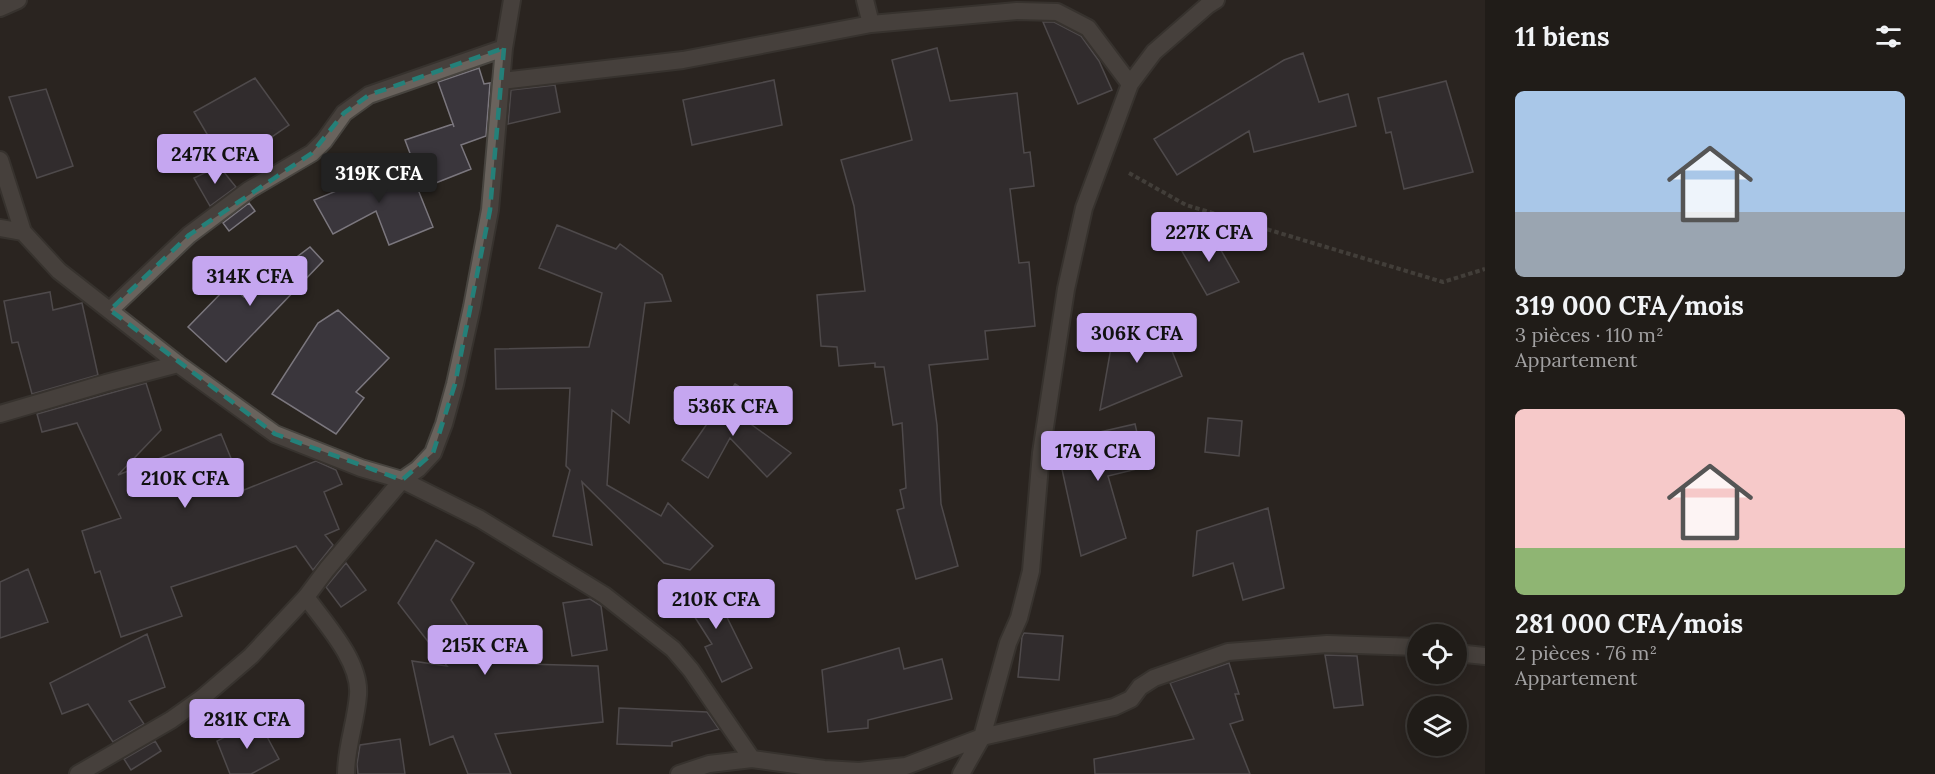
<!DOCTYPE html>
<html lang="fr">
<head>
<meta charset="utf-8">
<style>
  :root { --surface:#201c18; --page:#2d2925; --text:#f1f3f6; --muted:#a2a1a2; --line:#3d3a37; --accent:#c5a6f0 }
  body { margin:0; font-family:Lora,serif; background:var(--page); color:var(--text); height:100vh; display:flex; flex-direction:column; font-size:22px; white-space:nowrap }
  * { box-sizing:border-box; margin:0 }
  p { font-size:20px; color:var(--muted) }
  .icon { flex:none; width:33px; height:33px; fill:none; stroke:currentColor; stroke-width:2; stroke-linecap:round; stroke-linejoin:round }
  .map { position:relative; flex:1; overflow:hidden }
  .details { display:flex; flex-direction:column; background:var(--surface); width:450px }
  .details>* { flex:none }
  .controls { position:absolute; left:1407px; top:624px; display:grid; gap:12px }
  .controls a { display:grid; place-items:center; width:60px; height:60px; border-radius:50%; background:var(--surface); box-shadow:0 3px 15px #0003,0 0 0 2px var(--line); font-size:30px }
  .price { position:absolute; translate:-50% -51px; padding:0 14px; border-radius:6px; background:var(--accent); color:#111; font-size:20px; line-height:39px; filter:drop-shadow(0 2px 3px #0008) }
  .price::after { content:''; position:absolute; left:50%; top:36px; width:18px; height:14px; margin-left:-9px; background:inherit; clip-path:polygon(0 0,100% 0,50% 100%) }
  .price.active { background:#222; color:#fff }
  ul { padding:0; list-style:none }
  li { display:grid; align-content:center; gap:12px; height:318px; padding:0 30px }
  li span { display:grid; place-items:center; height:186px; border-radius:9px; color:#555 }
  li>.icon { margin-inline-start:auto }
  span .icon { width:108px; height:108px; fill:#fffc; stroke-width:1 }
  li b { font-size:26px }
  h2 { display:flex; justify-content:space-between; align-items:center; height:72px; padding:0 30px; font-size:26px }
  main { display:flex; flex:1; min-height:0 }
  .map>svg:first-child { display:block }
</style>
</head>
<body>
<main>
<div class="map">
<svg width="1485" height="774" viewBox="0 0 1485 774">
  <rect width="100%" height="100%" fill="#2a2520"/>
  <path fill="#3a363c" stroke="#7b777e" stroke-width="1.5" d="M1043 22H1054L1081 36 1099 61 1112 90 1078 104Z
    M937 48 950 101 1017 93 1024 153 1030 152 1034 186 1010 189 1019 263 1029 262 1035 326 985 331 988 359 929 365 937 425 941 504 958 566 916 579 897 510 904 508 900 490 906 488 902 423 893 425 884 367H875V363L839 366 837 347 821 346 817 295 865 291 854 206 841 160 912 140 892 60Z
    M1303 53 1319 102 1348 94 1356 126 1254 152 1249 131 1177 175 1154 139 1284 60Z
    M479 68 484 84 490 83 486 136 461 145 471 169 423 188 405 140 453 124 454 127 438 82Z
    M255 78 289 125 227 168 194 112Z
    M774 80 782 125 692 145 683 100Z
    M1446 81 1473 172 1404 189 1391 132 1386 133 1378 98Z
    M555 85 560 112 508 124 511 90Z
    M46 89 73 166 37 178 9 97Z
    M407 162 433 227 389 245 376 211 333 234 314 200Z
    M219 166 236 187 210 206 194 178Z
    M249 203 255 211 229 231 223 223Z
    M557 225 616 249 620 244 662 275 671 301 645 303 629 423 612 410 607 485 661 516 668 503 713 546 690 570 664 563 582 482 592 545 553 536 570 470 566 466 570 388 496 389 495 349 589 347 602 293 539 268Z
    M1209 229 1239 282 1207 295 1179 246Z
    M310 247 323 261 226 362 188 327 230 284 244 297Z
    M50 292 53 310 82 303 98 375 32 394 18 342 12 343 4 301Z
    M338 310 389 358 356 392 364 398 336 434 272 394 318 323Z
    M1115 325 1165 334 1182 376 1100 410Z
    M146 383 161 430 118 475 221 434 244 490 316 461 336 470 342 484 324 492 339 529 325 535 333 545 313 570 296 546 171 587 182 616 121 637 100 571 95 573 82 531 121 518 77 423 42 432 37 414Z
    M735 384 753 395 741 417 791 453 767 477 730 438 708 478 682 460 711 418 703 410 714 397 722 403Z
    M1208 418 1242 421 1239 456 1205 452Z
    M1135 424 1145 467 1108 476 1126 538 1081 556 1056 442Z
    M1268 508 1284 588 1243 600 1233 563 1193 576 1197 531Z
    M436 540 474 563 451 600 492 663 598 666 603 722 495 734 511 774H468L453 736 430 745 412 661 447 666 398 603Z
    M346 563 366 590 341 607 326 587Z
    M28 569 48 622 0 638V582Z
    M709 581 752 668 722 682 705 647 712 644 675 586Z
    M590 599 601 606 607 650 572 656 563 603Z
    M1024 633 1063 636 1059 680 1018 677 1022 637Z
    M147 634 165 687 129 701 144 724 113 742 88 704 62 714 50 683Z
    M899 648 904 669 942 659 952 699 868 720V728L828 732 822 670Z
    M1325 655 1357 656 1363 705 1334 708Z
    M1229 663 1239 694H1235L1243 720 1230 724 1250 774H1095L1094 759 1194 739 1170 683Z
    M619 708 707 712 719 729 672 742V746L617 744Z
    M258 720 279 759 251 774H230L217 741Z
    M400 739 405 774H358L357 764 360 745Z
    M155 741 161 751 131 770 124 759Z"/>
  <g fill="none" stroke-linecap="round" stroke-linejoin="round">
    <defs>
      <path id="minor" d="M865 0 871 24
        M0 8 18 0
        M501 81 683 60 871 24 1017 11 1057 12 1088 28 1130 84
        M0 160 23 232 59 271 178 364 275 434 361 468 402 480 480 519 604 595 673 649 691 670 752 759
        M0 228 23 232
        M110 310 189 235 249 190 312 153 324 141 344 113 369 95 504 48
        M0 414 106 383 178 364
        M306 597C325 623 361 662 358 695 356 722 346 747 346 774
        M1456 653 1485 656
        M78 774 171 720 202 698 251 656 306 597 327 569 402 480 418 469 433 453 444 424 455 384 472 307 490 210 504 48 512 0
        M679 774 709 764 752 759 824 769 859 771 906 766 982 737 1114 707 1131 699 1140 687 1154 678 1228 652 1327 644 1418 647
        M961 774 982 737 1008 643 1019 618 1031 571 1041 453 1066 289 1084 208 1130 84 1154 52 1208 5 1216 0"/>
    </defs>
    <use href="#minor" stroke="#47443f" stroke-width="20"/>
    <path stroke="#615d58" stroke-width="4" stroke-dasharray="4.5 3" stroke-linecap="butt" d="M1129 173 1186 205 1443 282 1485 269"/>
    <use href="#minor" stroke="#69635d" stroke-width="16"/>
  </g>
  <path d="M0 0H1485V774H0ZM504 48 490 210 455 384 433 453 402 480 275 434 110 310 189 235 312 153 344 113 369 95Z" fill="#2a2520" fill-opacity=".55" fill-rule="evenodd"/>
  <path fill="none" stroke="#248079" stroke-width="4.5" stroke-dasharray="12 8" stroke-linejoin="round" d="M504 48 490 210 455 384 433 453 402 480 275 434 110 310 189 235 312 153 344 113 369 95Z"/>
</svg>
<div class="controls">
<a><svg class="icon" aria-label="locate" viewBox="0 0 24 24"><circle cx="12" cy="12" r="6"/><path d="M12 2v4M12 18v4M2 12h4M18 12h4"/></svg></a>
<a><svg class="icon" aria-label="layers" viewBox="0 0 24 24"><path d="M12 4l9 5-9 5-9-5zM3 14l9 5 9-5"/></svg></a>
</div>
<b class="price" style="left:215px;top:185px">247K CFA</b>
<b class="price active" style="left:379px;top:204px">319K CFA</b>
<b class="price" style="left:1209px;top:263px">227K CFA</b>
<b class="price" style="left:250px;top:307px">314K CFA</b>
<b class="price" style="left:1137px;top:364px">306K CFA</b>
<b class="price" style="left:733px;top:437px">536K CFA</b>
<b class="price" style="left:1098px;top:482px">179K CFA</b>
<b class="price" style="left:185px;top:509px">210K CFA</b>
<b class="price" style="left:716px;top:630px">210K CFA</b>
<b class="price" style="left:485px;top:676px">215K CFA</b>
<b class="price" style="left:247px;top:750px">281K CFA</b>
</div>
<section class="details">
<h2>11 biens<svg class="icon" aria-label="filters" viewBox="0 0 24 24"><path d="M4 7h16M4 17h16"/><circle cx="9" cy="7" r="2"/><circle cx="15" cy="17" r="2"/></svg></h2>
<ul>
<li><span style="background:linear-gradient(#a9c7e8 65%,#9aa5b1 0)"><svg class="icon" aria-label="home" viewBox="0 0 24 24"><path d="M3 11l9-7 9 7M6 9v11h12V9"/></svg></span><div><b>319 000 CFA/mois</b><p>3 pièces · 110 m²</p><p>Appartement</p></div></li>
<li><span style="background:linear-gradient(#f6c9c9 75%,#8fb573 0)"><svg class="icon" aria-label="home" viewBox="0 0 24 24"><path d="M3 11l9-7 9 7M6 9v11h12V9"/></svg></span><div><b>281 000 CFA/mois</b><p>2 pièces · 76 m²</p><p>Appartement</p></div></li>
</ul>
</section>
</main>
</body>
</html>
